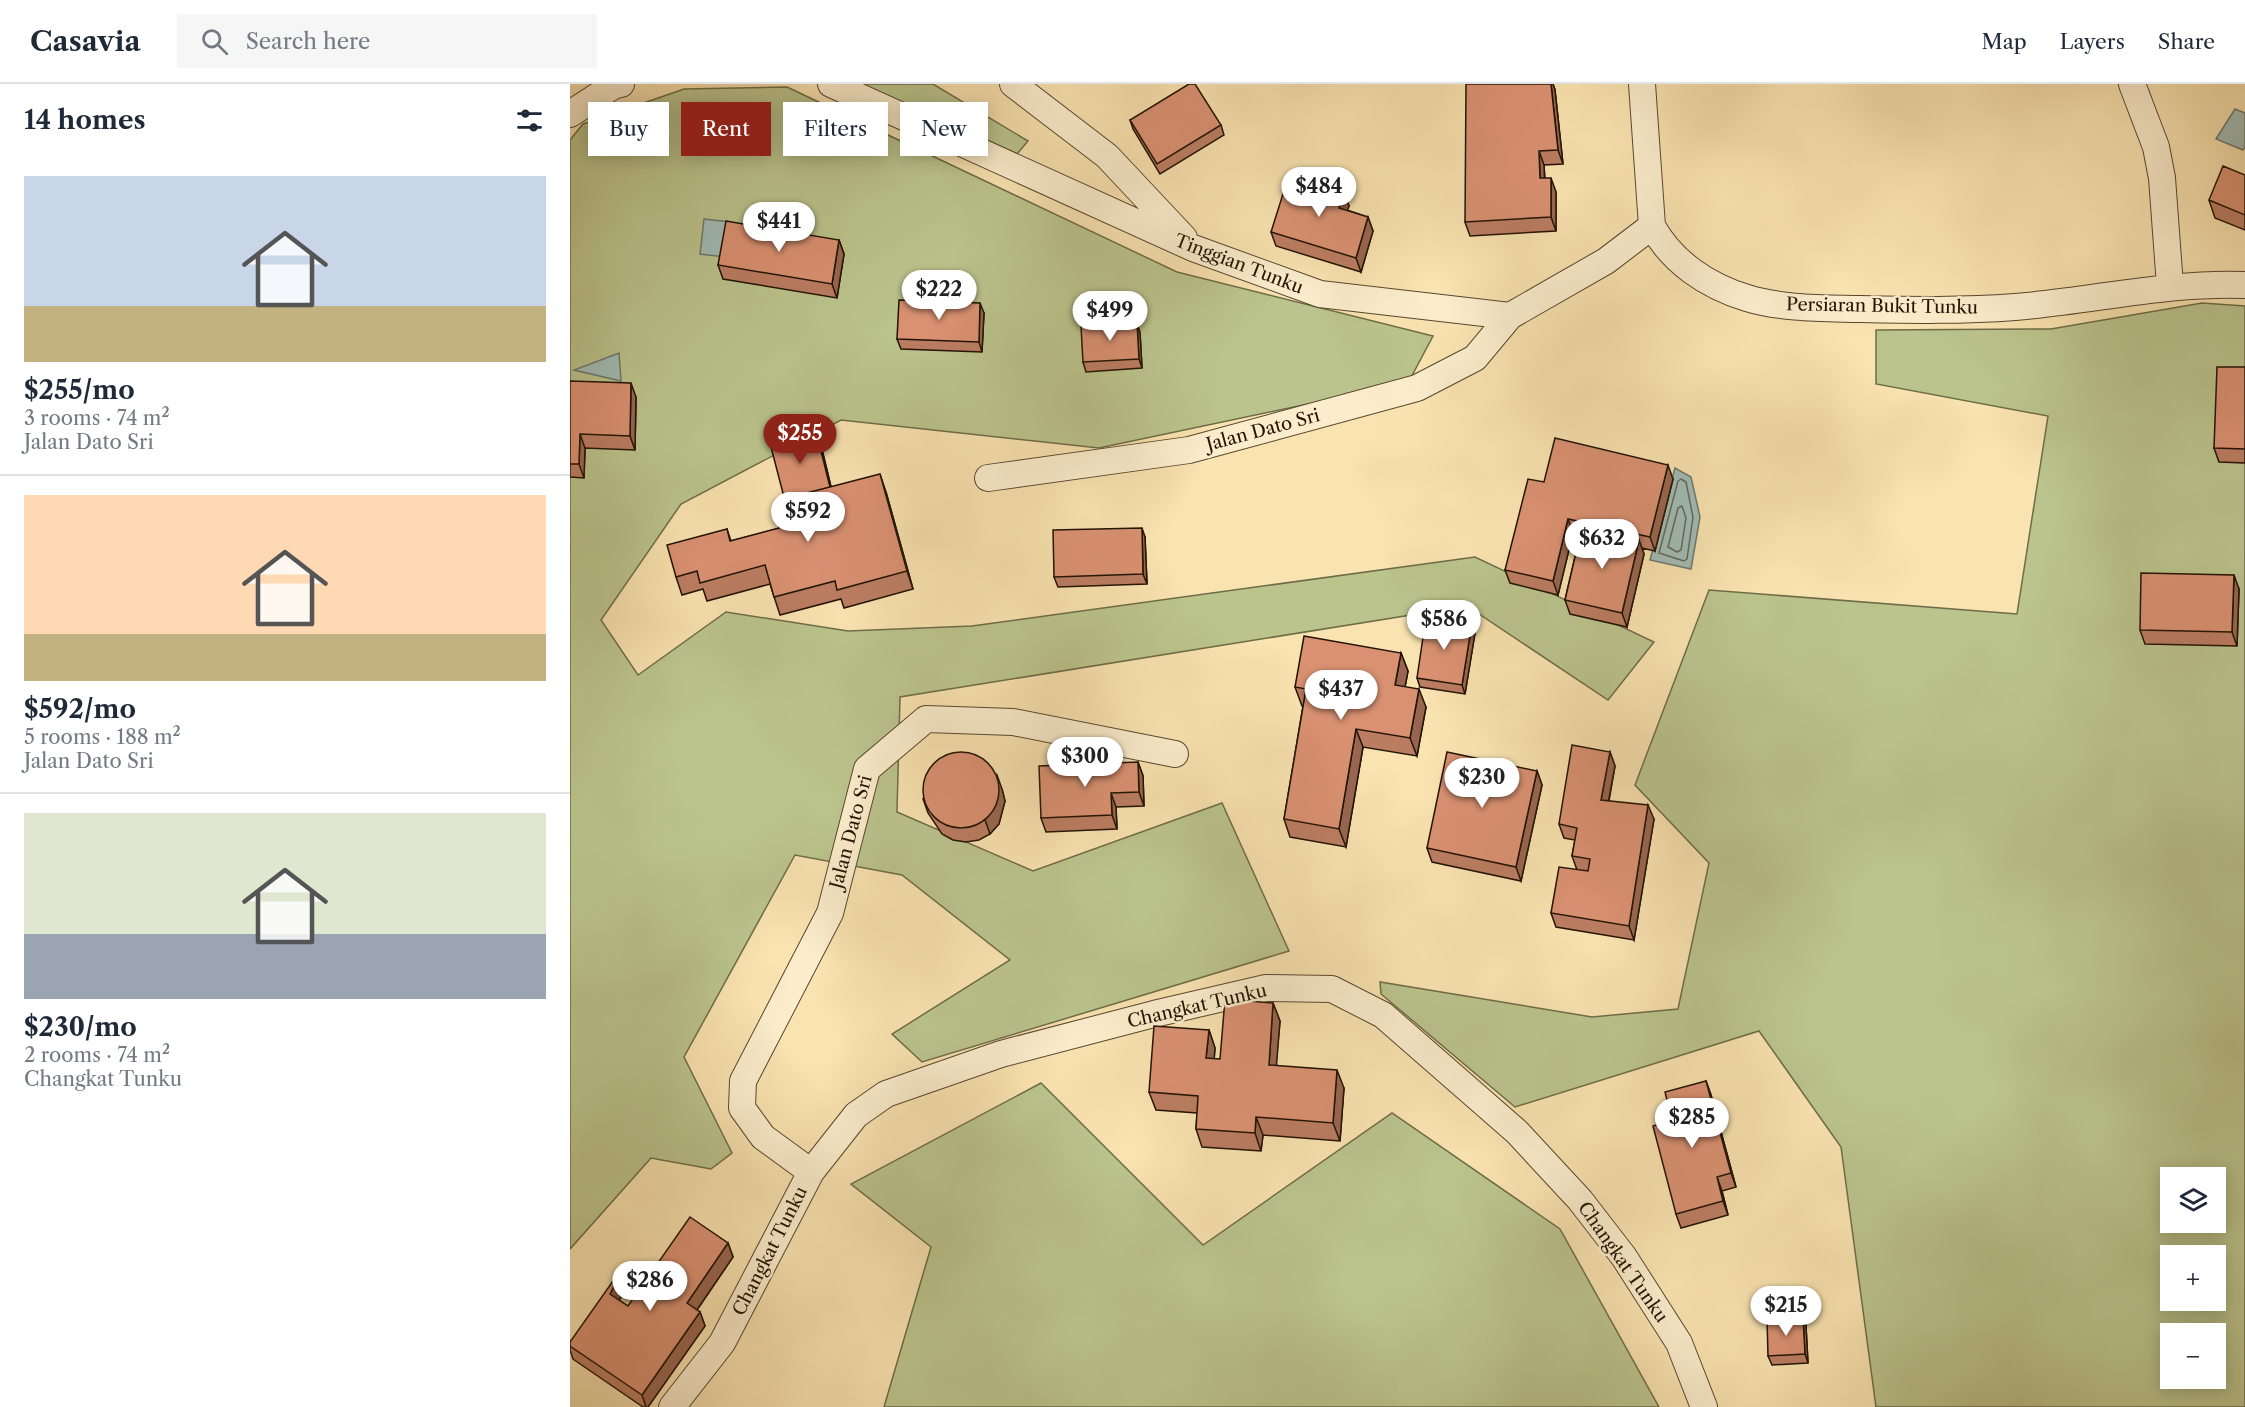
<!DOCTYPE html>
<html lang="en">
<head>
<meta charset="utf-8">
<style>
  :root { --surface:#fff; --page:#f6f6f7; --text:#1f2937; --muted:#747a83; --line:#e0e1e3; --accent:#8f2418 }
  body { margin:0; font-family:"Libre Caslon Text",serif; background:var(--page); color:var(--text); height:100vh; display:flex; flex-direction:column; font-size:22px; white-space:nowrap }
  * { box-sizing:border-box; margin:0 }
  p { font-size:20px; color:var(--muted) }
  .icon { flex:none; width:33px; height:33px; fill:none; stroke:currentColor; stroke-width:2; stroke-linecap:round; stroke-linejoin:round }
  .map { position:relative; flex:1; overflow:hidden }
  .details { display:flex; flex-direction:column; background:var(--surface); width:570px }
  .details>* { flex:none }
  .hud { position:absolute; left:18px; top:18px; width:570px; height:54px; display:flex; gap:12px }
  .buttons { position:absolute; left:1590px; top:1083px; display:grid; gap:12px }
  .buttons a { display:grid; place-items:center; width:66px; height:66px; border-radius:0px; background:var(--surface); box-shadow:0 3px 15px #0003; font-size:30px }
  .price { position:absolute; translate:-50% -51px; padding:0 14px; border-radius:21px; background:#fff; color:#222; font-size:20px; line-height:39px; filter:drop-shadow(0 2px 3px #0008) }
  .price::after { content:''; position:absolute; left:50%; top:36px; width:18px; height:14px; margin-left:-9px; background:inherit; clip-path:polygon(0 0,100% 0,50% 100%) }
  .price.current { background:var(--accent); color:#fff }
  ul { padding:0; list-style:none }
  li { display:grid; align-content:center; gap:12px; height:318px; padding:0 24px }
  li+li { border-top:2px solid var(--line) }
  li span { display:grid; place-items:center; height:186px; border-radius:0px; color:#555 }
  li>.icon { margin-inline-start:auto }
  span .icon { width:108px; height:108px; fill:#fffc; stroke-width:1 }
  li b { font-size:26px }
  h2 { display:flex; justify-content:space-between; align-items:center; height:72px; padding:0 24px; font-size:26px }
  .pill { padding:0 21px; border-radius:0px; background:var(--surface); box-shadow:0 3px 15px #0003; font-size:21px; line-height:54px }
  .pill.current { background:var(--accent); color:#fff }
  header { display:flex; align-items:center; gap:36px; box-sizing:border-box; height:84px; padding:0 30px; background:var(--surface); border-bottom:2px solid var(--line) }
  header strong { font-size:28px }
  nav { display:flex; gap:33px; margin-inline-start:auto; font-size:21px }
  .search { width:420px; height:54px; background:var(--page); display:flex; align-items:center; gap:15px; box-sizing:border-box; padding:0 21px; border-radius:0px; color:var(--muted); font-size:22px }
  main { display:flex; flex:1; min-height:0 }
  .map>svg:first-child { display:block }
</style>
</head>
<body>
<header>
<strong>Casavia</strong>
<div class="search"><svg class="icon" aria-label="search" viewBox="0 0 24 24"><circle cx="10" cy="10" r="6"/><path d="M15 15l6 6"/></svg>Search here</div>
<nav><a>Map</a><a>Layers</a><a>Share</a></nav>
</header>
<main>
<section class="details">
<h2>14 homes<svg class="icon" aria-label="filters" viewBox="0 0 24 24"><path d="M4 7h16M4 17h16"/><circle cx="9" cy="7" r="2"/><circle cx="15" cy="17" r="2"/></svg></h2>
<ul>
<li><span style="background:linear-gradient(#c9d6e8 70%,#c2b280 0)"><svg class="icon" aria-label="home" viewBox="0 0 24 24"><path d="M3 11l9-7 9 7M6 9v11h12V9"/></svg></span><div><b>$255/mo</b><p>3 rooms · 74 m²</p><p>Jalan Dato Sri</p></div></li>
<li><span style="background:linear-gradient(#ffd9b3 75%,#c2b280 0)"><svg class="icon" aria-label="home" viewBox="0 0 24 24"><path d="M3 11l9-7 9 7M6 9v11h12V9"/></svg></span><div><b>$592/mo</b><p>5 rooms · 188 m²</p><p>Jalan Dato Sri</p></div></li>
<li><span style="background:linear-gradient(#dfe7d0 65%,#9aa5b1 0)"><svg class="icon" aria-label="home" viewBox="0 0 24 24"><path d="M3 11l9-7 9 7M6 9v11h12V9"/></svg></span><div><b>$230/mo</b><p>2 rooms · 74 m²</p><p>Changkat Tunku</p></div></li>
</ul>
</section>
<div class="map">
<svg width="1675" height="1323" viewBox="0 0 1675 1323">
  <rect width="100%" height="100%" fill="#f9e3b0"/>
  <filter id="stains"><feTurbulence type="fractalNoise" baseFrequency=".00333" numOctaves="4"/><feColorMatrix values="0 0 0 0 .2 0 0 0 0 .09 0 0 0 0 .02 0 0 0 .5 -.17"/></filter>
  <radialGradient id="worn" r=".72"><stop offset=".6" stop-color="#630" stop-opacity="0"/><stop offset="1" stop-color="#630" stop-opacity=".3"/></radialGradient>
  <path fill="#bbc48d" stroke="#6e6c48" stroke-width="1.5" fill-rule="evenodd" d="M282 0H363L458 57 447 70Z
    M217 3 607 188 863 252 838 299 529 364 271 336 111 420 31 536 68 591 156 528 278 547 402 542 905 473 1084 558 1038 616 897 522 330 613 327 728 463 787 652 719 719 867 352 978 322 950 440 876 332 791 225 771 114 973 162 1069 141 1085 81 1074 0 1165V56L13 40 114 5Z
    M1632 219 1675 222V1323H1306L1271 1063 1189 947 945 1023 811 910 810 898 1022 933 1108 925 1139 779 1065 701 1139 506 1447 530 1478 332 1306 300V246L1481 245ZM1600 1094H1646V1138H1600ZM1600 1172H1646V1216H1600ZM1600 1250H1646V1294H1600Z
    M471 999 633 1161 822 1029 990 1145 1089 1323H314L361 1163 281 1100Z"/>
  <path fill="#a1bcb5" stroke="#6e786e" stroke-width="1.5" d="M1665 25 1675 29V63L1673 66 1646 55Z
    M134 135 160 138 155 173 130 170Z
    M49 269 51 297 4 286Z
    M1105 384 1121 393 1130 433 1121 485 1080 476Z"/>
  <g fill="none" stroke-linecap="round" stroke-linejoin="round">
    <path stroke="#62685c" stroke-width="1.5" d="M1111 395 1116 398 1123 433 1117 475 1114 477 1089 469 1108 397Z
      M1112 422 1116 434 1111 466 1107 468 1098 463 1108 424Z"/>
    <defs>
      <path id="street" d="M261 0 623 164 750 210 940 232 1036 177 1082 142
        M443 0 537 72 614 154
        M1072 0 1082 142C1102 178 1137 202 1177 214 1213 225 1253 224 1290 225 1341 226 1393 227 1445 223 1522 217 1597 198 1675 201
        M1562 0 1586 63 1592 94 1600 202
        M0 30 43 2 51 0
        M418 394 619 366 847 304 905 274 940 232
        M241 1088 193 1053 172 1024 173 997 260 829 297 685 356 635 443 638 605 670
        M102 1323 152 1259 241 1088 286 1031 316 1010 431 970 584 930 696 904 762 905 813 931 947 1048 1010 1116 1054 1173 1109 1259 1134 1323"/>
    </defs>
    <use href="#street" stroke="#58472f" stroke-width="28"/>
    <use href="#street" stroke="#fbedcc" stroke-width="26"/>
  </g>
  <path fill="#bb7d62" stroke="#221304" stroke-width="1.5" d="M981 0H983L985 6 993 80 974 81 975 94 986 108V147L900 152 895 138Z
    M560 36 651 41 654 51 590 90 563 45Z
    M1675 91V146L1645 134 1639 116Z
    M774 108 779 122 777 126 798 133 803 147 791 188 706 162 701 148Z
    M269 156 274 170 267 214 153 195 148 181Z
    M414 229 412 268 331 265 327 255Z
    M567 239 570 249 572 284 516 288 513 278Z
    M1675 283V379L1649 378 1644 364Z
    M0 297 66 313 65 366 15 364 14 394 0 393Z
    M246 347 250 357 261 403 316 408 343 505 274 524 271 515 210 531 200 500 137 517 133 505 112 511 106 493 157 445 161 457 232 438 229 424 219 426 215 417Z
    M1103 395 1085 467 1072 464 1074 470 1057 543 1000 530 995 516 1010 451 1003 449 988 511 940 499 935 486 974 398Z
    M575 453 577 500 488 503 484 493Z
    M1669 505 1667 562 1575 560 1570 546Z
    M902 539 905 549 895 610 850 603 847 594Z
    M831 569 838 587 835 603 856 623 847 672 793 663 776 763 720 753 714 735 733 622H732L725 603Z
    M1040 668 1045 682 1039 717 1084 735 1064 856 986 843 981 829 1007 786 1002 772 1005 756 994 754 989 740Z
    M568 678 573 692 574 722 546 723 547 745 476 748 471 734Z
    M967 687 972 701 951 797 862 778 857 764Z
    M432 705 435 717 429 740 420 750 409 756 396 758 383 756 372 750 358 729 353 715Z
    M703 919 710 937 706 981 774 1004 770 1057 693 1051 691 1067 632 1063 626 1045 627 1029 586 1026 579 1008 639 946 645 964 644 975H650Z
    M1136 997 1141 1011 1166 1103 1152 1107 1158 1131 1111 1144 1106 1130 1102 1037Z
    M158 1159 163 1173 127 1226 130 1228 135 1242 78 1323H73L3 1275 0 1266V1258L51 1213 49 1216 58 1222Z
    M1236 1242 1238 1279 1202 1281 1198 1272Z"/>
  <path fill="#986650" stroke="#221304" stroke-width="1.5" d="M981 0H983L985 6 993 80 988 66Z
    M969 67 974 81 975 108 970 94Z
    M981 94 986 108V147L981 133Z
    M774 108 779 122 774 137 769 124Z
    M798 133 803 147 791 188 786 174Z
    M269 156 274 170 267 214 262 200Z
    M410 219 414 229 412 268 409 258Z
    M567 239 570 249 572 284 569 275Z
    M61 299 66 313 65 366 60 352Z
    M246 347 250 357 264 415 261 406Z
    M10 350 15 364 14 394 9 380Z
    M1098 381 1103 395 1085 467 1080 453Z
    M310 390 316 408 343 505 337 487Z
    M998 435 1003 449 988 511 983 497Z
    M572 444 575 453 577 500 573 490Z
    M1069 456 1074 470 1057 543 1052 529Z
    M1664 491 1669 505 1667 562 1662 548Z
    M902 539 905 549 895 610 892 601Z
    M831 569 838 587 832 619 825 601Z
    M849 605 856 623 847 672 840 654Z
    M786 645 793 663 776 763 769 745Z
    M1040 668 1045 682 1036 730 1031 716Z
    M568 678 573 692 574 722 569 708Z
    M967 687 972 701 951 797 946 783Z
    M427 691 432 705 435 717 429 740 420 750 415 736Z
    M541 709 546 723 547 745 542 731Z
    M1078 721 1084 735 1064 856 1059 842Z
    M703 919 710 937 705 999 699 981Z
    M639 946 645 964 643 992 636 974Z
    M767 986 774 1004 770 1057 763 1039Z
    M1136 997 1141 1011 1166 1103 1161 1089Z
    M686 1033 693 1051 691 1067 685 1049Z
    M1147 1093 1152 1107 1158 1131 1153 1117Z
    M158 1159 163 1173 122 1233 117 1219Z
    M46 1199 51 1213 45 1224 40 1210Z
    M130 1228 135 1242 78 1323H76L72 1311Z
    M1233 1233 1236 1242 1238 1279 1235 1270Z"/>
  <path fill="#d99172" stroke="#221304" stroke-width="1.5" d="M619 0H625L651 41 587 80 560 36Z
    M896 0H981L988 66 969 67 970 94H981V133L895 138Z
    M1653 82 1675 91V131L1639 116Z
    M719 91 774 108 769 124 798 133 786 174 701 148Z
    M156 137 269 156 262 200 148 181Z
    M329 216 410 219 409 258 327 255Z
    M567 239 569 275 513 278 511 242Z
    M1647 283H1675V365L1644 364Z
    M0 297 61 299 60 352 10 350 9 380H0Z
    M246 347 260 403 225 412 226 414 215 417 200 359Z
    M985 354 1098 381 1080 453 998 435 983 497 935 486 958 395 974 398Z
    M310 390 337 487 267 506 265 497 204 513 195 481 130 499 127 487 106 493 97 461 157 445 160 457 232 438 225 412Z
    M1012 443 1069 456 1052 529 995 516Z
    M572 444 573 490 484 493 483 446Z
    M1571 489 1664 491 1662 548 1570 546Z
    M856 533 902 539 892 601 847 594Z
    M734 552 831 569 825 601 849 605 840 654 786 645 769 745 714 735 736 605 725 603Z
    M1002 661 1040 668 1031 716 1078 721 1059 842 981 829 989 783 1018 787 1020 775 1002 772 1007 744 989 740Z
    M353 706a38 38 0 1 1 76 0a38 38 0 1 1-76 0Z
    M877 668 967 687 946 783 857 764Z
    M568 678 569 708 541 709 542 731 471 734 469 682Z
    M655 915 703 919 699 981 767 986 763 1039 686 1033 685 1049 626 1045 628 1012 579 1008 584 942 639 946 636 974 650 975Z
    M1136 997 1161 1089 1147 1093 1153 1117 1106 1130 1083 1042 1102 1037 1095 1008Z
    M120 1133 158 1159 117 1219 130 1228 72 1311 0 1262V1258L43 1197 46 1199 40 1210 58 1222Z
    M1233 1233 1235 1270 1198 1272 1197 1235Z"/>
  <g text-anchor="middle" stroke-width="5" stroke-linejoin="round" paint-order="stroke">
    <g font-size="18" fill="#221304" stroke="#fbedcc">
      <text transform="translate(669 180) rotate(21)" y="6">Tinggian Tunku</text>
      <text transform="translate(1312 222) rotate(1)" y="6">Persiaran Bukit Tunku</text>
      <text transform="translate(693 346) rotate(-15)" y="6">Jalan Dato Sri</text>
      <text transform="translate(281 748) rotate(-75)" y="6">Jalan Dato Sri</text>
      <text transform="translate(627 922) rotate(-13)" y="6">Changkat Tunku</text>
      <text transform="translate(200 1167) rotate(-63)" y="6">Changkat Tunku</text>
      <text transform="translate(1053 1178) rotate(55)" y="6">Changkat Tunku</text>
    </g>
  </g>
  <rect width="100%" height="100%" filter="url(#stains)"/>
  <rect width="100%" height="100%" fill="url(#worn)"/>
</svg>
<div class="buttons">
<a><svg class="icon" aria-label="layers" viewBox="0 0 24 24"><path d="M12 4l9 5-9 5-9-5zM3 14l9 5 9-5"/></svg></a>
<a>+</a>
<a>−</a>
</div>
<b class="price" style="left:749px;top:134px">$484</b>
<b class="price" style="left:209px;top:169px">$441</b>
<b class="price" style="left:369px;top:237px">$222</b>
<b class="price" style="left:540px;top:258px">$499</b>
<b class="price current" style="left:230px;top:381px">$255</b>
<b class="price" style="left:238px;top:459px">$592</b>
<b class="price" style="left:1032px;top:486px">$632</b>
<b class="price" style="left:874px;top:567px">$586</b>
<b class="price" style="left:771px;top:637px">$437</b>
<b class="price" style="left:515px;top:704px">$300</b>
<b class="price" style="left:912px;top:725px">$230</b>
<b class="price" style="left:1122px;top:1065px">$285</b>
<b class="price" style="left:80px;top:1228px">$286</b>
<b class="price" style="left:1216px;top:1253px">$215</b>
<div class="hud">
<a class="pill">Buy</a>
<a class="pill current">Rent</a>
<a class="pill">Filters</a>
<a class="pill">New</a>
</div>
</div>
</main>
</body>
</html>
